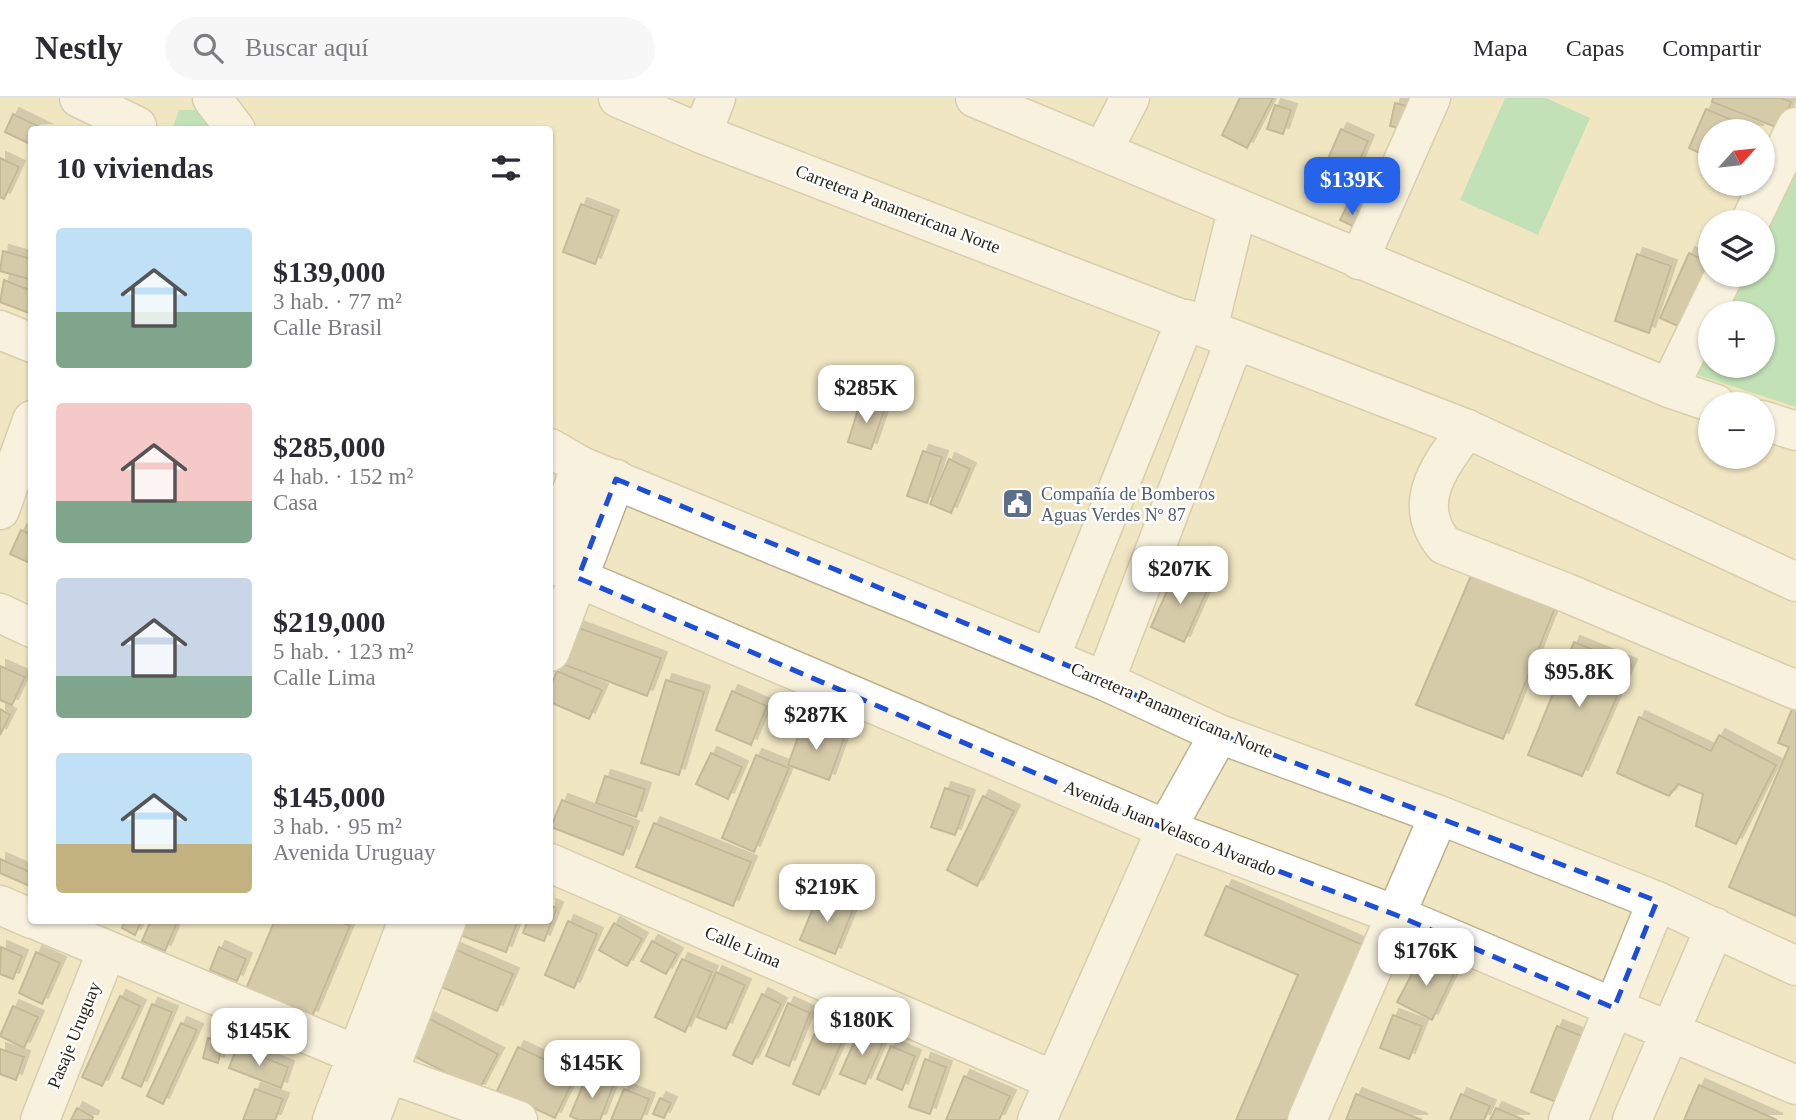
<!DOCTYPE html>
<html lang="es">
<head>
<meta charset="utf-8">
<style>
  :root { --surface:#fff; --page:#f7f7f7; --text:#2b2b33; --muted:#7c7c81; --line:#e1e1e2; --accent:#2563eb }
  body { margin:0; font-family:Georgia,serif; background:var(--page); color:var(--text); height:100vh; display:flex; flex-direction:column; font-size:26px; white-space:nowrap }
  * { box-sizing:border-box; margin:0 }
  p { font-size:23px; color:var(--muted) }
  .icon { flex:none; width:38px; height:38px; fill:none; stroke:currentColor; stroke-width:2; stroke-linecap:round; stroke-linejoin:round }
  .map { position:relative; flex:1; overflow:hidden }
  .details { position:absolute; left:28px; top:28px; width:525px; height:798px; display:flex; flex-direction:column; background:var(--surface); border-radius:7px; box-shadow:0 2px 5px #0004 }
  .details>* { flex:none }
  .needle { width:46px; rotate:63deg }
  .tools { position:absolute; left:1698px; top:21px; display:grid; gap:14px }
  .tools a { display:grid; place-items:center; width:77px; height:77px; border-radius:50%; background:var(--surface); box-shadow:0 2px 5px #0004; font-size:35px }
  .price { position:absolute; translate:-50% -60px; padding:0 16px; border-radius:14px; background:#fff; color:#222; font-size:23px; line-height:46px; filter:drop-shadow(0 2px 4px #0008) }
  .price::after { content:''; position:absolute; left:50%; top:42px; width:21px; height:16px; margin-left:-10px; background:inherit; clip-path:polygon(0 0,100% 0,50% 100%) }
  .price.active { background:var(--accent); color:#fff }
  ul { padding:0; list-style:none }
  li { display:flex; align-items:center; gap:21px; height:175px; padding:0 28px }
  li span { display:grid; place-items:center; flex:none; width:196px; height:140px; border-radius:7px; color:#555 }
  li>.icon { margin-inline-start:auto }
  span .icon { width:84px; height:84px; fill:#fffc; stroke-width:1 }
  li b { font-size:30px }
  h2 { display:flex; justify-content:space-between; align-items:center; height:84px; padding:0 28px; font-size:30px }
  header { display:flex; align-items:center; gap:42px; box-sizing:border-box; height:98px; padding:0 35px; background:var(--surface); border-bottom:2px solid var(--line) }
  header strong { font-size:33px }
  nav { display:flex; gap:38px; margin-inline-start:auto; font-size:24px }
  .search { width:490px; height:63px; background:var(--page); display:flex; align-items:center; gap:18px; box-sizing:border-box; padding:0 24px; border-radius:38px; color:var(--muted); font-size:26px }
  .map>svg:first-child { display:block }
</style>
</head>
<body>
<header>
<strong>Nestly</strong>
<div class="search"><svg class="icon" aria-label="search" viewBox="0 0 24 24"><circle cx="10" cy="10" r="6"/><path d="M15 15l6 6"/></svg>Buscar aquí</div>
<nav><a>Mapa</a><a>Capas</a><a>Compartir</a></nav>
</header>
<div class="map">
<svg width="1796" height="1022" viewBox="0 0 1796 1022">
  <defs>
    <filter id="shadow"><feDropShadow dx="6" dy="-6" stdDeviation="0" flood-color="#0004"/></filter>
  </defs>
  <rect width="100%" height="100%" fill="#f0e6c2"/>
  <path fill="#8bdca8" d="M1505 0H1546L1590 20 1538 137 1460 102Z
    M179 12H204L229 32H172Z
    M1796 46V309L1698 277 1710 249V268H1762V215H1724L1740 177H1762V125Z"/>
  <path fill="#b6ac8a" stroke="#8d8463" stroke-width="2" filter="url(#shadow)" d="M1240 0H1273L1247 50 1222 37Z
    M1713 0H1781L1791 4 1781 31 1712 4Z
    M1395 5 1416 10 1411 33 1390 28Z
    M1275 7 1291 12 1283 36 1267 31Z
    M1706 11 1758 33H1710V60L1689 50Z
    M13 16 44 31 32 32V47L5 34Z
    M1341 31 1368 43 1347 93 1319 81Z
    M0 60 19 69 4 101 0 99Z
    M581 106 613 118 595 166 563 154Z
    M1347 108 1363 116 1357 130 1340 122Z
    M3 153 32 161V182L0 173Z
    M1689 155 1710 165V177L1691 234 1660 220Z
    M1637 156 1671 168 1649 235 1615 223Z
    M4 182 32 193V216L0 204Z
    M861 302 885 310 871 351 848 344Z
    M923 353 942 359 927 405 907 398Z
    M949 361 970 371 951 415 930 406Z
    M21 432 32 437V466L10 456Z
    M1476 466 1558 502 1503 641 1416 607Z
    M1176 473 1209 488 1184 544 1151 529Z
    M571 527 661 560 647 598 557 564Z
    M1574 544 1631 567 1582 678 1528 657Z
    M0 568 25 579 12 607 0 602Z
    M557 573 602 592 589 621 550 604V591Z
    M666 582 704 594 679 677 641 665Z
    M732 593 767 608 751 647 716 632Z
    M1796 602V818L1729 789 1789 649 1778 645Z
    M0 611 10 617 0 637Z
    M1639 619 1711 653 1719 637 1776 667 1736 746 1696 728 1703 696 1678 686 1669 698 1617 675Z
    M803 625 844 640 829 682 788 667Z
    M711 655 742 669 728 701 696 686Z
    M756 657 789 670 754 754 722 740Z
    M605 678 645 691 636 719 596 705Z
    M945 690 969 698 955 737 931 729Z
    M983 698 1014 713 977 788 947 772Z
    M562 702 633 729 623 757 551 729Z
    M654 725 751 764 733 808 636 769Z
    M0 761 32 775V789L0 775Z
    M1226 788 1370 850 1296 1022H1236L1298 877 1205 837Z
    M819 795 854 809 835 856 800 842Z
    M550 807 557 810 544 843 523 835 528 822H550Z
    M125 822H142L135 837 122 830Z
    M151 822H178L165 853 142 843Z
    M275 822H338L350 828 312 919 246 891Z
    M462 822H518L506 854 457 836Z
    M568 823 597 836 574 890 545 877Z
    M614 825 642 841 627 868 599 852Z
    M652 843 677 856 666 876 641 863Z
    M1 849 22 858 13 881 0 876Z
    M219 849 246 861 237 883 210 872Z
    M452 850 513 876 497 913 437 887Z
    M36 854 60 865 42 906 19 895Z
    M1421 859 1454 876 1432 922 1397 904Z
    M682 861 712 874 685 934 655 919Z
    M716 874 745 887 726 931 697 919Z
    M762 896 781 906 752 966 733 957Z
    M120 898 140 908 102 988 82 979Z
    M788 905 810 915 789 968 766 958Z
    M152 906 172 914 141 989 122 980Z
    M13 908 38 919 24 950 0 938Z
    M824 914 850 925 819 997 793 986Z
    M1393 917 1422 928 1409 961 1380 950Z
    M428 920 498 956 479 992 410 956Z
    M181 925 197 932 163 1006 147 998Z
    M1557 928 1592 942 1566 1008 1531 994Z
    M860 931 884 942 865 986 840 976Z
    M208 940 223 944 218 965 203 960Z
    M891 948 915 958 902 992 877 981Z
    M237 949 288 969 281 990 229 970Z
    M518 949 576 976 555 1020 497 993Z
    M0 951 24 959 16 982 0 976Z
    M925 961 946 969 930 1016 909 1009Z
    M587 977 613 988 600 1022H579L570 1018Z
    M964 978 1010 998 999 1022H946Z
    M1699 987 1777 1022H1684Z
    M255 991 283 1001 275 1022H243Z
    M624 991 649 1001 641 1022H611Z
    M1356 996 1422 1022H1346Z
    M1461 996 1490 1008 1484 1022H1450Z
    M660 1000 671 1005 664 1020 653 1016Z
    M77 1010 93 1019 92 1022H71Z
    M1496 1010 1524 1022H1490Z"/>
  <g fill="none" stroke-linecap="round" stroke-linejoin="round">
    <defs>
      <path id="minor" d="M79 0 137 28
        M975 0 1669 290 1716 306
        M702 36 716 0
        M1103 52 1130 0
        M1750 124 1796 29
        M1359 162 1431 0
        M1208 231 1237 112
        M0 232 32 245
        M1669 290 1724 177
        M1762 322 1796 333
        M1467 331C1440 368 1410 404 1444 447L1567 495 1796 592
        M0 412 32 322
        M550 451 581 368
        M550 461 578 480 1166 731 1396 817 1796 987
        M0 515 32 530
        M550 554 616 381
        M1050 560 1186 221
        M1105 583 1234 244
        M550 765 1053 982
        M0 807 32 821
        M36 822 357 957 388 975 518 1022
        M40 1022 107 852
        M332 1022 408 822
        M370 1022 447 822
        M1037 1022 1166 731 1219 636
        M1307 1022 1439 717
        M1568 1022 1657 803
        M1632 1022 1715 829"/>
      <path id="major" d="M212 0 236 32
        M618 0 702 36 1467 331 1796 484
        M550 350 581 368 1105 583 1219 636 1439 717 1657 803 1796 868"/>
    </defs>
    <use href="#minor" stroke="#bcb290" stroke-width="41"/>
    <use href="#major" stroke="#bcb290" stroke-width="41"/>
    <use href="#minor" stroke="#fff" stroke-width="38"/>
    <use href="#major" stroke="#fff" stroke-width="38"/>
  </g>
  <path d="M0 0H1796V1022H0ZM616 381 1105 583 1219 636 1657 803 1614 910 1396 817 1166 731 578 480Z" fill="#f0e6c2" fill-opacity=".55" fill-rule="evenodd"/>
  <path fill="none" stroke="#1d4ed8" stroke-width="5" stroke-dasharray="14 9" stroke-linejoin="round" d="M616 381 1105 583 1219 636 1657 803 1614 910 1396 817 1166 731 578 480Z"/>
  <defs>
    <symbol id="civic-square" viewBox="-11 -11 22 22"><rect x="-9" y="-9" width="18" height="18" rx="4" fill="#5c6f8a" stroke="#fff"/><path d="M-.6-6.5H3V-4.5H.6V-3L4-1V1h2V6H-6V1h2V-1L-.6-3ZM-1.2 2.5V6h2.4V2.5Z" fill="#fff"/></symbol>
  </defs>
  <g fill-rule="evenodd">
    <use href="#civic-square" x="1000" y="388" width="35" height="35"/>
  </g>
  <g text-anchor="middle" stroke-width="5" stroke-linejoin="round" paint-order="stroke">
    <g font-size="18" fill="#282417" stroke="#fff">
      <text transform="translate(898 111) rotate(21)" y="6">Carretera Panamericana Norte</text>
      <text transform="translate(1172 612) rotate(23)" y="6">Carretera Panamericana Norte</text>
      <text transform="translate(1170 730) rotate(22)" y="6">Avenida Juan Velasco Alvarado</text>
      <text transform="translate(743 849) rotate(23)" y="6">Calle Lima</text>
      <text transform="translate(74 937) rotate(-68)" y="6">Pasaje Uruguay</text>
    </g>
    <g font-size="18" fill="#4e5e75" stroke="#fff" text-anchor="start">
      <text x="1041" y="402">Compañía de Bomberos<tspan x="1041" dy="21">Aguas Verdes Nº 87</tspan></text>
    </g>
  </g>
</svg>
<div class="tools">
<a><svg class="needle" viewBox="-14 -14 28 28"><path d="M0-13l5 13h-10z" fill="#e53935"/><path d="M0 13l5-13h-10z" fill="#7c7c81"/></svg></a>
<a><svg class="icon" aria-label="layers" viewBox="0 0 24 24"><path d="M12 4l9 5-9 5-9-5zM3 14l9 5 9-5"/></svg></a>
<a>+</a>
<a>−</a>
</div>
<b class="price active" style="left:1352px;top:119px">$139K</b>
<b class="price" style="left:866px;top:327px">$285K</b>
<b class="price" style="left:1180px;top:508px">$207K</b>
<b class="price" style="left:1579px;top:611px">$95.8K</b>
<b class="price" style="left:816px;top:654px">$287K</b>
<b class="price" style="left:827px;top:826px">$219K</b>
<b class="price" style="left:1426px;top:890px">$176K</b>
<b class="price" style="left:862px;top:959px">$180K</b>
<b class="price" style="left:259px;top:970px">$145K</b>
<b class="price" style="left:592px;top:1002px">$145K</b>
<section class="details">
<h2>10 viviendas<svg class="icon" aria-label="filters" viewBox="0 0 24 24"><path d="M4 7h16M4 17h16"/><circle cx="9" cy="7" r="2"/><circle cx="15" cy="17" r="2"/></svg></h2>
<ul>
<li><span style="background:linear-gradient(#bfe0f5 60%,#7fa58c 0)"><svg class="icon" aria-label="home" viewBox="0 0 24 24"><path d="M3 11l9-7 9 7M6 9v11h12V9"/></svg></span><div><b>$139,000</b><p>3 hab. · 77 m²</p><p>Calle Brasil</p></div></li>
<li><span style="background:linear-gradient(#f6c9c9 70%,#7fa58c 0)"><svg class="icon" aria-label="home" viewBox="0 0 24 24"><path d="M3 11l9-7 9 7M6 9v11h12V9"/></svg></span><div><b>$285,000</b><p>4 hab. · 152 m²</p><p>Casa</p></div></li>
<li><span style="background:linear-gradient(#c9d6e8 70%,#7fa58c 0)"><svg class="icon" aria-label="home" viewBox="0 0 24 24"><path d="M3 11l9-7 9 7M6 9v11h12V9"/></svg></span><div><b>$219,000</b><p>5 hab. · 123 m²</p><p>Calle Lima</p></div></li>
<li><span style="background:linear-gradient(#bfe0f5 65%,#c2b280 0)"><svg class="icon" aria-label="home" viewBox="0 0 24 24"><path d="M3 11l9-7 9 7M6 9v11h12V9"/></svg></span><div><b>$145,000</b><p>3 hab. · 95 m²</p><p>Avenida Uruguay</p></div></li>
</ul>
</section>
</div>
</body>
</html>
